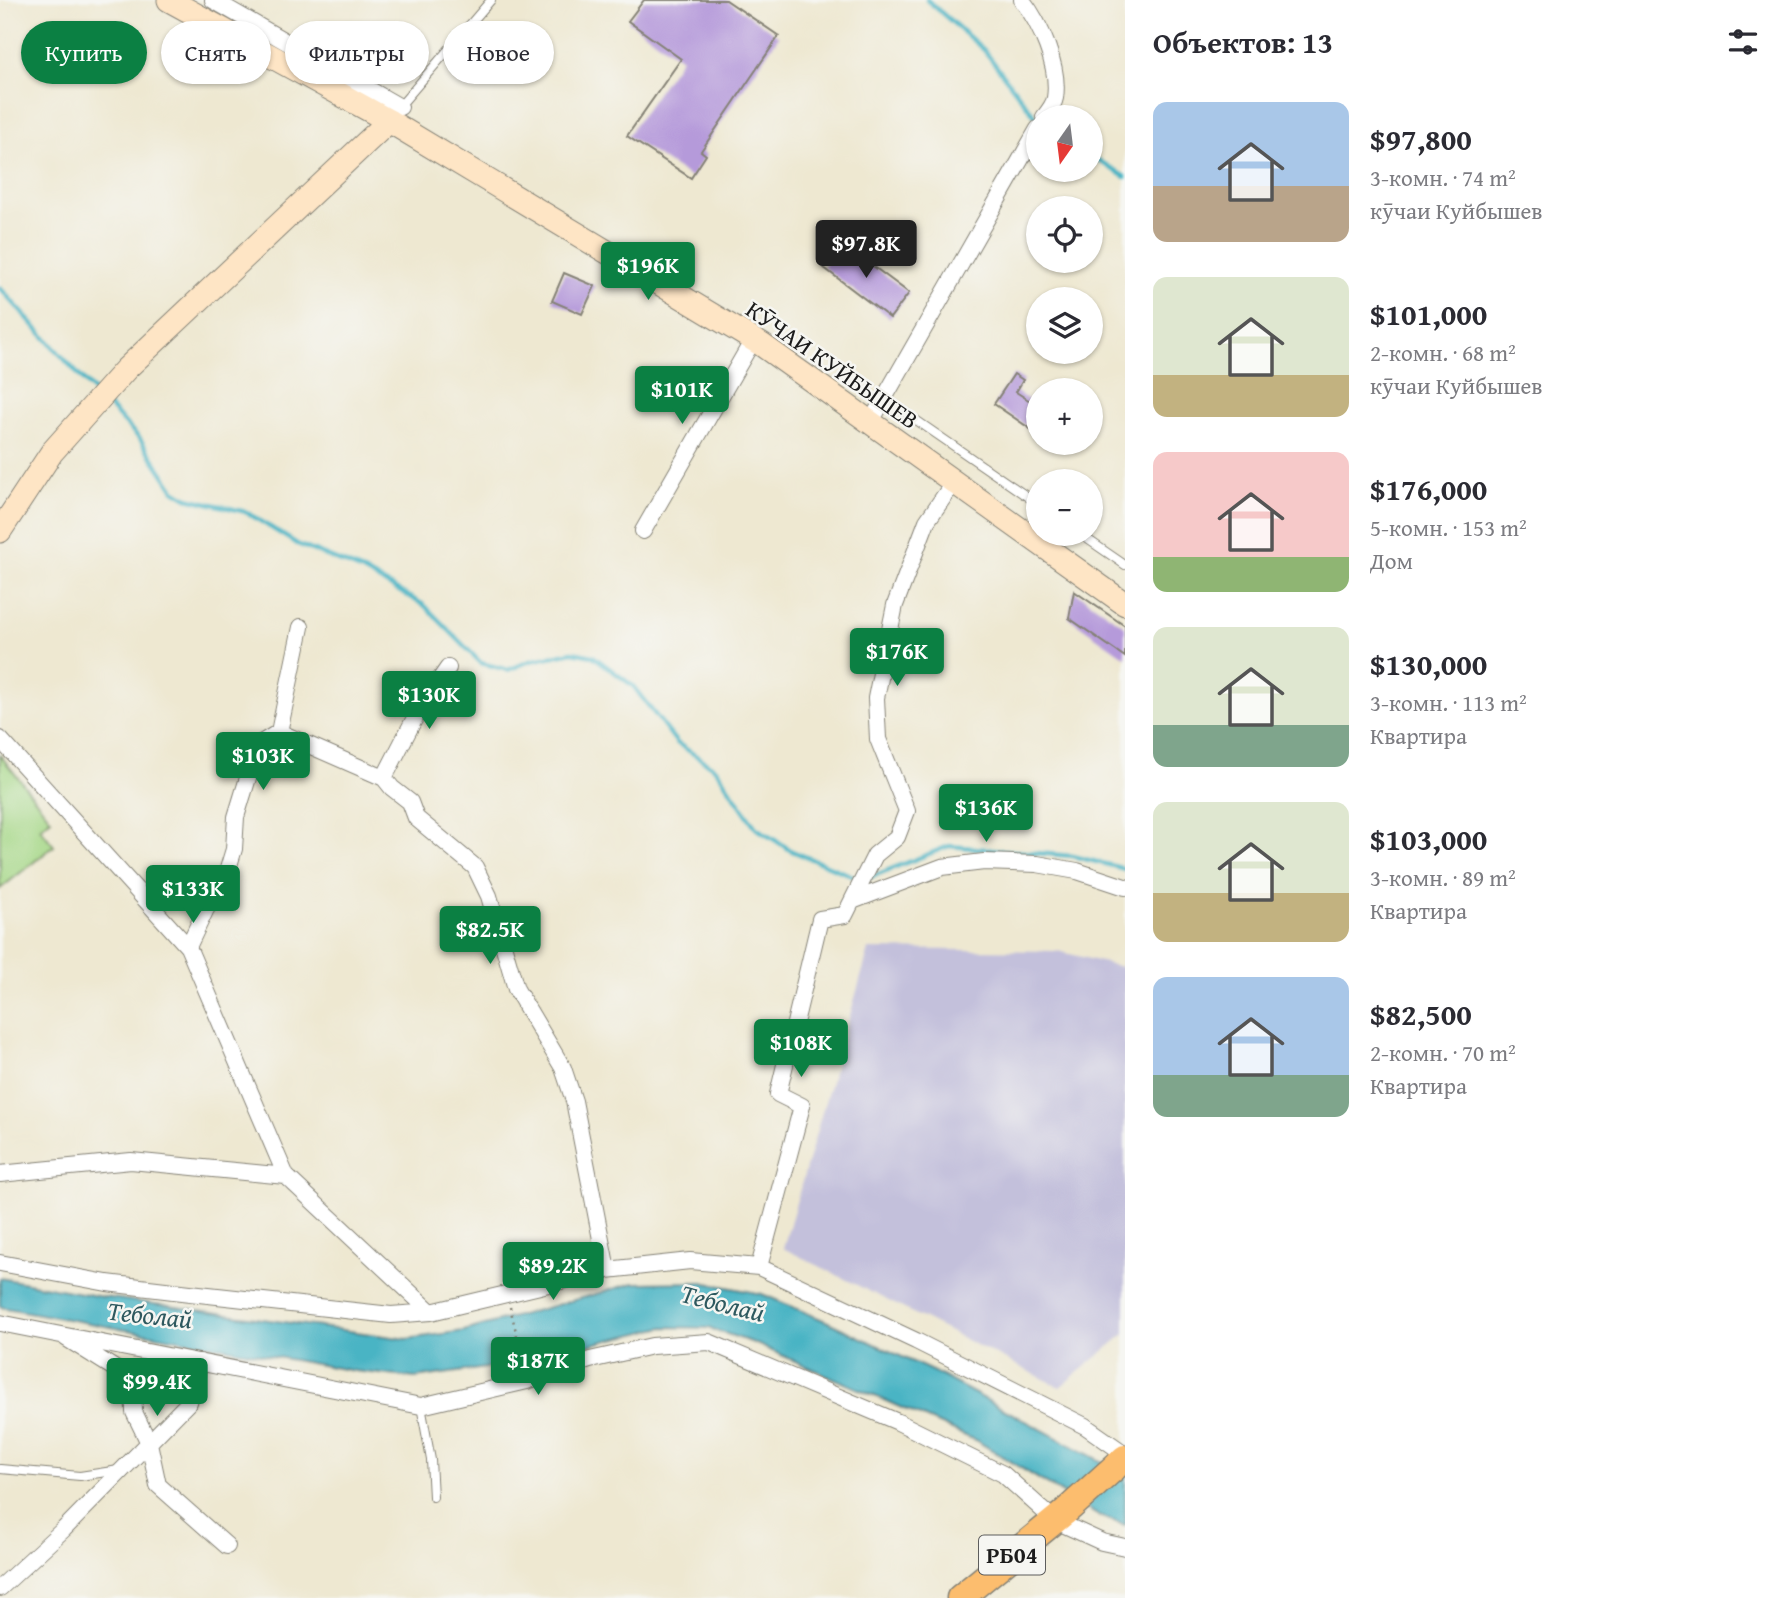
<!DOCTYPE html>
<html lang="ru">
<head>
<meta charset="utf-8">
<style>
  :root { --surface:#fff; --page:#f2f2f3; --text:#2b2b33; --muted:#7c7c81; --accent:#0b8043 }
  body { margin:0; font-family:"Gentium Book Plus",serif; background:var(--page); color:var(--text); height:100vh; display:flex; flex-direction:column; font-size:26px; white-space:nowrap }
  * { box-sizing:border-box; margin:0 }
  p { font-size:23px; color:var(--muted) }
  .icon { flex:none; width:38px; height:38px; fill:none; stroke:currentColor; stroke-width:2; stroke-linecap:round; stroke-linejoin:round }
  .map { position:relative; flex:1; overflow:hidden }
  .panel { display:flex; flex-direction:column; background:var(--surface); width:665px }
  .panel>* { flex:none }
  .hud { position:absolute; left:21px; top:21px; width:665px; height:63px; display:flex; gap:14px }
  .needle { width:46px; rotate:194deg }
  .buttons { position:absolute; left:1026px; top:105px; display:grid; gap:14px }
  .buttons a { display:grid; place-items:center; width:77px; height:77px; border-radius:50%; background:var(--surface); box-shadow:0 2px 5px #0004; font-size:35px }
  .price { position:absolute; translate:-50% -60px; padding:0 16px; border-radius:7px; background:var(--accent); color:#fff; font-size:23px; line-height:46px; filter:drop-shadow(0 2px 4px #0008) }
  .price::after { content:''; position:absolute; left:50%; top:42px; width:21px; height:16px; margin-left:-10px; background:inherit; clip-path:polygon(0 0,100% 0,50% 100%) }
  .price.selected { background:#222; color:#fff }
  ul { padding:0; list-style:none }
  li { display:flex; align-items:center; gap:21px; height:175px; padding:0 28px }
  li span { display:grid; place-items:center; flex:none; width:196px; height:140px; border-radius:14px; color:#555 }
  li>.icon { margin-inline-start:auto }
  span .icon { width:84px; height:84px; fill:#fffc; stroke-width:1 }
  li b { font-size:30px }
  h2 { display:flex; justify-content:space-between; align-items:center; height:84px; padding:0 28px; font-size:30px }
  .tag { padding:0 24px; border-radius:32px; background:var(--surface); box-shadow:0 2px 5px #0004; font-size:24px; line-height:63px }
  .tag.selected { background:var(--accent); color:#fff }
  main { display:flex; flex:1; min-height:0 }
  .map>svg:first-child { display:block }
</style>
</head>
<body>
<main>
<div class="map">
<svg width="1125" height="1598" viewBox="0 0 1125 1598">
  <rect width="100%" height="100%" fill="#f6f6f2"/>
  <filter id="ink" filterUnits="userSpaceOnUse"><feTurbulence type="fractalNoise" baseFrequency=".0143" numOctaves="2"/><feDisplacementMap in="SourceGraphic" scale="14" xChannelSelector="R" yChannelSelector="G"/><feConvolveMatrix kernelMatrix="1 2 1 2 8 2 1 2 1" color-interpolation-filters="sRGB"/></filter>
  <filter id="wash" filterUnits="userSpaceOnUse"><feTurbulence type="fractalNoise" baseFrequency=".00686" numOctaves="4" result="noise"/><feDisplacementMap in="SourceGraphic" scale="28" xChannelSelector="R" yChannelSelector="G"/><feGaussianBlur stdDeviation="1.57" result="paint"/><feColorMatrix in="noise" values="0 0 0 0 0 0 0 0 0 0 0 0 0 0 0 0 0 1.4 0 .05"/><feComposite in="paint" operator="in"/></filter>
  <g filter="url(#wash)">
    <rect width="100%" height="100%" fill="#eee8d1"/>
    <path fill="#c3c0db" d="M869 949 1058 951 1125 968V1334L1060 1387 783 1248Z"/>
    <path fill="#a5d786" stroke="#607a51" stroke-width="2" d="M0 755 51 819 40 828 54 846 0 889Z"/>
    <path fill="#48b4c4" stroke="#326870" stroke-width="2" d="M0 1278 97 1296 407 1339 464 1331 634 1283 702 1282 762 1294 828 1322 934 1372 1125 1474V1525L1099 1516 977 1441 754 1343 709 1328 664 1327 500 1366 415 1378 354 1371 0 1307Z"/>
    <g fill="none" stroke-linecap="round" stroke-linejoin="round">
      <path stroke="#48b4c4" stroke-width="4.5" d="M927 0 984 50 1038 120
        M1090 155 1125 177
        M0 288 96 394
        M105 402 140 439 174 490 187 498 246 512 297 544 363 571 424 605 481 663 508 670 530 661 572 652 593 656 633 686 677 743 716 769 756 828 792 851 860 879
        M868 878 949 846 1073 856 1125 869"/>
    </g>
    <g id="blocks">
      <path fill="#b59ada" d="M644 0H726L779 36 701 151 706 155 691 178 627 136 681 59 628 21Z
        M842 243 909 293 890 318 823 267Z
        M564 273 595 286 582 314 552 301Z
        M1014 374 1023 380 1016 392 1038 406V434L994 404Z
        M1074 591 1125 626V657L1069 618Z"/>
    </g>
  </g>
  <g filter="url(#ink)">
    <use href="#blocks" fill-opacity="0" stroke="#858276" stroke-width="2"/>
    <g fill="none" stroke-linecap="round" stroke-linejoin="round">
      <defs>
        <path id="lane" d="M399 107 491 0
          M884 398 1038 504
          M1080 534 1125 565
          M421 1406 431 1460 433 1497
          M0 1469 80 1476 119 1470"/>
        <path id="street" d="M213 0 400 107
          M1022 0C1040 23 1060 67 1055 98 1054 104 1048 112 1044 117
          M870 423 1038 129
          M643 531 753 340
          M279 732 384 778 392 788 410 802 416 818 475 867 489 896 516 989 563 1068 574 1101 607 1270
          M0 739 188 947 286 1176
          M384 778 420 708 448 668
          M852 901 942 867 984 862 1037 864 1077 871 1125 887
          M188 947 206 909 224 882 234 849 236 817 258 745 279 732 301 627
          M0 1174 131 1161 286 1176 431 1312 607 1270 690 1261 759 1267 916 1341 1085 1426 1125 1454
          M0 1263 107 1283 190 1293 391 1315 431 1312
          M759 1267 802 1106 778 1094 820 919 845 915 875 855 897 837 907 811 878 739 876 698 895 605 927 521 954 482
          M0 1323 421 1406 527 1381 590 1360 652 1346 709 1342 898 1422 1003 1474 1054 1520 1102 1542 1125 1547
          M66 1338 133 1380 134 1412 149 1443 158 1485 227 1546
          M0 1588 64 1529 189 1402 200 1362"/>
        <path id="secondary" d="M169 0 389 121 762 345 1125 604
          M0 531 52 452 126 369 389 121"/>
        <path id="primary" d="M960 1598 1064 1513 1125 1458"/>
      </defs>
      <use href="#lane" stroke="#858276" stroke-width="10"/>
      <use href="#street" stroke="#858276" stroke-width="18"/>
      <use href="#secondary" stroke="#858276" stroke-width="25"/>
      <use href="#primary" stroke="#858276" stroke-width="29"/>
      <path stroke="#858276" stroke-width="2.5" stroke-dasharray="2 5" stroke-linecap="butt" d="M510 1307 524 1365"/>
      <use href="#lane" stroke="#fff" stroke-width="8"/>
      <use href="#street" stroke="#fff" stroke-width="16"/>
      <use href="#secondary" stroke="#fee5c5" stroke-width="23"/>
      <use href="#primary" stroke="#fcbd6e" stroke-width="26"/>
    </g>
  </g>
  <g text-anchor="middle" stroke-width="5" stroke-linejoin="round" paint-order="stroke">
    <rect fill="#f6f6f2" stroke="#5d5d5c" stroke-width="2" x="979" y="1535.5" width="66" height="39" rx="5"/>
    <g font-size="23" font-weight="bold" fill="#1c1c1c">
      <text x="1012" y="1563">РБ04</text>
    </g>
    <g font-size="24" fill="#1c1c1c" stroke="#f6f6f2">
      <text transform="translate(832 365) rotate(35)" y="8">КӮЧАИ КУЙБЫШЕВ</text>
    </g>
    <g font-size="26" font-style="italic" fill="#2e595f" stroke="#f6f6f2">
      <text transform="translate(723 1303) rotate(14)" y="9">Теболай</text>
      <text transform="translate(150 1315) rotate(6)" y="9">Теболай</text>
    </g>
  </g>
</svg>
<div class="buttons">
<a><svg class="needle" viewBox="-14 -14 28 28"><path d="M0-13l5 13h-10z" fill="#e53935"/><path d="M0 13l5-13h-10z" fill="#7c7c81"/></svg></a>
<a><svg class="icon" aria-label="locate" viewBox="0 0 24 24"><circle cx="12" cy="12" r="6"/><path d="M12 2v4M12 18v4M2 12h4M18 12h4"/></svg></a>
<a><svg class="icon" aria-label="layers" viewBox="0 0 24 24"><path d="M12 4l9 5-9 5-9-5zM3 14l9 5 9-5"/></svg></a>
<a>+</a>
<a>−</a>
</div>
<b class="price selected" style="left:866px;top:280px">$97.8K</b>
<b class="price" style="left:648px;top:302px">$196K</b>
<b class="price" style="left:682px;top:426px">$101K</b>
<b class="price" style="left:897px;top:688px">$176K</b>
<b class="price" style="left:429px;top:731px">$130K</b>
<b class="price" style="left:263px;top:792px">$103K</b>
<b class="price" style="left:986px;top:844px">$136K</b>
<b class="price" style="left:193px;top:925px">$133K</b>
<b class="price" style="left:490px;top:966px">$82.5K</b>
<b class="price" style="left:801px;top:1079px">$108K</b>
<b class="price" style="left:553px;top:1302px">$89.2K</b>
<b class="price" style="left:538px;top:1397px">$187K</b>
<b class="price" style="left:157px;top:1418px">$99.4K</b>
<div class="hud">
<a class="tag selected">Купить</a>
<a class="tag">Снять</a>
<a class="tag">Фильтры</a>
<a class="tag">Новое</a>
</div>
</div>
<section class="panel">
<h2>Объектов: 13<svg class="icon" aria-label="filters" viewBox="0 0 24 24"><path d="M4 7h16M4 17h16"/><circle cx="9" cy="7" r="2"/><circle cx="15" cy="17" r="2"/></svg></h2>
<ul>
<li><span style="background:linear-gradient(#a9c7e8 60%,#b9a48a 0)"><svg class="icon" aria-label="home" viewBox="0 0 24 24"><path d="M3 11l9-7 9 7M6 9v11h12V9"/></svg></span><div><b>$97,800</b><p>3-комн. · 74 m²</p><p>кӯчаи Куйбышев</p></div></li>
<li><span style="background:linear-gradient(#dfe7d0 70%,#c2b280 0)"><svg class="icon" aria-label="home" viewBox="0 0 24 24"><path d="M3 11l9-7 9 7M6 9v11h12V9"/></svg></span><div><b>$101,000</b><p>2-комн. · 68 m²</p><p>кӯчаи Куйбышев</p></div></li>
<li><span style="background:linear-gradient(#f6c9c9 75%,#8fb573 0)"><svg class="icon" aria-label="home" viewBox="0 0 24 24"><path d="M3 11l9-7 9 7M6 9v11h12V9"/></svg></span><div><b>$176,000</b><p>5-комн. · 153 m²</p><p>Дом</p></div></li>
<li><span style="background:linear-gradient(#dfe7d0 70%,#7fa58c 0)"><svg class="icon" aria-label="home" viewBox="0 0 24 24"><path d="M3 11l9-7 9 7M6 9v11h12V9"/></svg></span><div><b>$130,000</b><p>3-комн. · 113 m²</p><p>Квартира</p></div></li>
<li><span style="background:linear-gradient(#dfe7d0 65%,#c2b280 0)"><svg class="icon" aria-label="home" viewBox="0 0 24 24"><path d="M3 11l9-7 9 7M6 9v11h12V9"/></svg></span><div><b>$103,000</b><p>3-комн. · 89 m²</p><p>Квартира</p></div></li>
<li><span style="background:linear-gradient(#a9c7e8 70%,#7fa58c 0)"><svg class="icon" aria-label="home" viewBox="0 0 24 24"><path d="M3 11l9-7 9 7M6 9v11h12V9"/></svg></span><div><b>$82,500</b><p>2-комн. · 70 m²</p><p>Квартира</p></div></li>
</ul>
</section>
</main>
</body>
</html>
